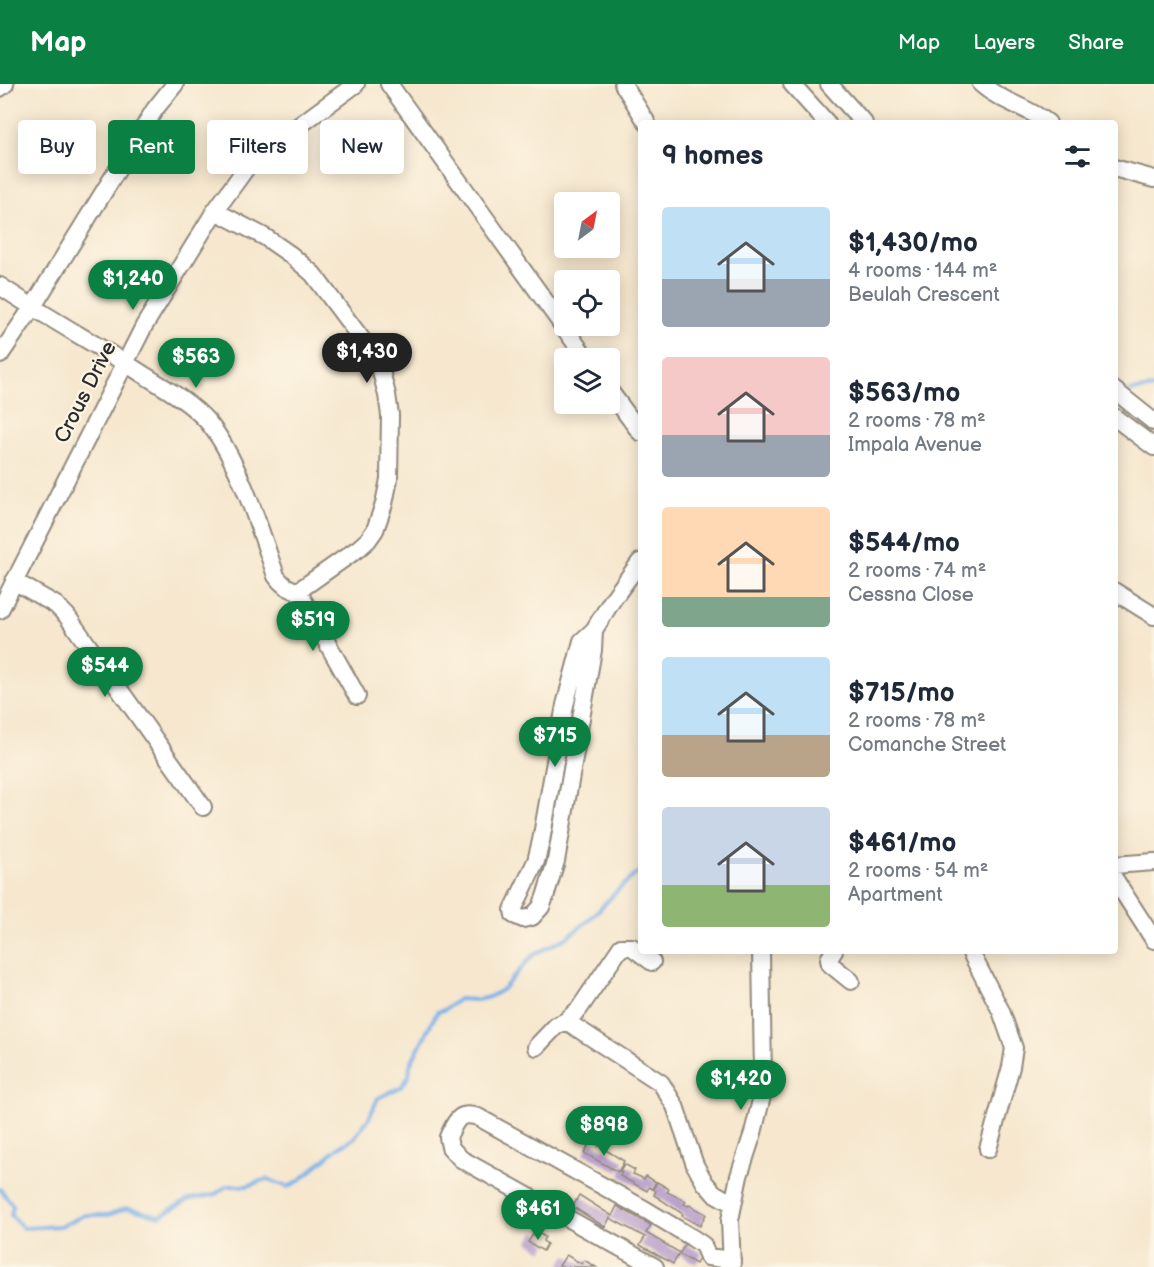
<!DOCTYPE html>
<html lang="en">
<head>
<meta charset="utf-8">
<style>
  :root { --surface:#fff; --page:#f6f6f7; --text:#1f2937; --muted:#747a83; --accent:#0b8043 }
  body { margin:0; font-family:"Balsamiq Sans",sans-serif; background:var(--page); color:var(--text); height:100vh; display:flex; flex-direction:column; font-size:22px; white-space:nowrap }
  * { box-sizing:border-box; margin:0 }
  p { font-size:20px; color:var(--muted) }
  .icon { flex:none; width:33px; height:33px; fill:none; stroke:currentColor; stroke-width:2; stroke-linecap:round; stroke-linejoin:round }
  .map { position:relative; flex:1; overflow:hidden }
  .sheet { position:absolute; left:638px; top:36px; width:480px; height:834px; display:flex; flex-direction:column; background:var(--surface); border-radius:6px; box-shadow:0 3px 15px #0003 }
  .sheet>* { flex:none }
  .top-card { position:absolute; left:18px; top:36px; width:530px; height:54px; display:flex; gap:12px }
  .needle { width:39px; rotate:32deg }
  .buttons { position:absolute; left:554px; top:108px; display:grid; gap:12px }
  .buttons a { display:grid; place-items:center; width:66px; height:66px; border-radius:6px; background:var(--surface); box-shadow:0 3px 15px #0003; font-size:30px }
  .price { position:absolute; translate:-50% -51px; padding:0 14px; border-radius:21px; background:var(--accent); color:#fff; font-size:20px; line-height:39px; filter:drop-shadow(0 2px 3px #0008) }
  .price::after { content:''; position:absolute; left:50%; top:36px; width:18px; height:14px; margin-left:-9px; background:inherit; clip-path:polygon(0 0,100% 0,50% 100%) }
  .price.on { background:#222; color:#fff }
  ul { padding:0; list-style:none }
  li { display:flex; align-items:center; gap:18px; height:150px; padding:0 24px }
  li span { display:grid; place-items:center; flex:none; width:168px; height:120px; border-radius:6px; color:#555 }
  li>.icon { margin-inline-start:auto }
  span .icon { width:72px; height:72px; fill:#fffc; stroke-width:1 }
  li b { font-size:26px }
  h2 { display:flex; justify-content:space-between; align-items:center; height:72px; padding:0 24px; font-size:26px }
  .tag { padding:0 21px; border-radius:6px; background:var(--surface); box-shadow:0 3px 15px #0003; font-size:21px; line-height:54px }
  .tag.on { background:var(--accent); color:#fff }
  header { display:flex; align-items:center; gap:36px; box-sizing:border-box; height:84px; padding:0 30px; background:var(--accent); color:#fff }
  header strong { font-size:28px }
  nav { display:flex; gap:33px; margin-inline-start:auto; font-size:21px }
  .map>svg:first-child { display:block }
</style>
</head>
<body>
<header>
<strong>Map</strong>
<nav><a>Map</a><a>Layers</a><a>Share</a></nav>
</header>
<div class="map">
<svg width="1154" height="1183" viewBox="0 0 1154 1183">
  <rect width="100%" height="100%" fill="#fcf5e5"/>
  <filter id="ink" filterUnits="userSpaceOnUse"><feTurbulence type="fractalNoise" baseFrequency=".0167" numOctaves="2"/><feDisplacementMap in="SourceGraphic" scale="12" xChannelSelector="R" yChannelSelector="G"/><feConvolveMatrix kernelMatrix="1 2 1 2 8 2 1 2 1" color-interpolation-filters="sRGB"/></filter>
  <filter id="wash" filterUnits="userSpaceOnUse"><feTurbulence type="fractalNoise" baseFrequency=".008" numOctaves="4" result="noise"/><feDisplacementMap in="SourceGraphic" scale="24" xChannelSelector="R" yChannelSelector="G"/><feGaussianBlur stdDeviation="1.35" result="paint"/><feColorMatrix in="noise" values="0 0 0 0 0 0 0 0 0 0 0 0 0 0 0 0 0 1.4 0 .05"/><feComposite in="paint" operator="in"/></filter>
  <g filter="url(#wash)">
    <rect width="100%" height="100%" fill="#f6e7ce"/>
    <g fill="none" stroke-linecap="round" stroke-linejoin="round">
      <path stroke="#7bb1e9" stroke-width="4" d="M1130 307 1154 304
        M0 1105 13 1121 11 1131 23 1144 61 1142 85 1131H108L127 1124 160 1132 190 1115 214 1111 227 1102H247L267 1095 288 1103 299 1097 339 1063 354 1054 369 1034 378 1014 401 1003 409 992 410 981 437 928 444 926 459 915 477 916 489 913 502 906 533 871 566 854 588 837 619 805 640 787"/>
    </g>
    <g id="blocks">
      <path fill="#baa0cd" d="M591 1057 624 1077 618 1088 584 1069Z
        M624 1080 635 1086 633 1090 638 1092 644 1095 646 1092 656 1098 652 1105 649 1103 647 1107 620 1092 622 1088 620 1087Z
        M657 1098 669 1105 667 1108 686 1117 684 1120 688 1122 689 1121 706 1130 700 1142 682 1132 683 1130 654 1111 656 1107 653 1105Z
        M579 1111 612 1132 617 1122 651 1141 646 1149 680 1169 685 1160 702 1169 696 1180 679 1170 673 1180 640 1161 645 1153 610 1134 605 1143 573 1123Z
        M535 1147 545 1153 543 1157 547 1160 543 1167 528 1158Z
        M566 1171 582 1180 584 1176 596 1183H561L559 1182Z"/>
    </g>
  </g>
  <g filter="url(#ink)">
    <use href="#blocks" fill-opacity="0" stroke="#90897c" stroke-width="1.5"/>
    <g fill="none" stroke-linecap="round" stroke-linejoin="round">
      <defs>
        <path id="minor" d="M389 0 586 274
          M623 0 647 39
          M792 0 827 39
          M829 0 864 39
          M981 0C1001 18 1028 23 1048 39
          M0 4 5 0
          M1114 84 1154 95
          M215 127 265 153 291 171 313 190 372 269 381 287 387 311 390 331 389 395 384 420 375 446 368 456 359 464 298 507
          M0 202C46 233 94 259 141 289 163 303 189 317 207 337 237 371 261 448 276 492 282 501 288 505 298 507L357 612
          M0 271 32 224 155 25 175 0
          M609 306 640 348
          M1114 306 1154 338
          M1114 333 1154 363
          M14 497 56 521 67 532 203 723
          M1114 507 1154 532
          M0 526 144 242 215 127 252 76 356 0
          M594 546 593 566 556 777 545 813 541 823 532 833 523 835 514 831 513 826 536 777 541 757 565 621 582 557 594 546 613 515 640 478
          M1114 781 1154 778
          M1114 794 1154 856
          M834 867 829 875 830 880 851 897
          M970 867 1001 927 1014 964 1011 983 988 1065
          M652 878 632 863H621L579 925 566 937 661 999 675 1022 695 1081 705 1099 714 1109 733 1120
          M536 963 556 942 566 937
          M655 1183 461 1075 450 1063 448 1053C456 1037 458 1027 478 1033L646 1126 691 1153 703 1161 708 1173 732 1176
          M732 1183 730 1136 739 1092 753 1049 762 1012 763 991 761 867"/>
      </defs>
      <use href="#minor" stroke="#90897c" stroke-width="20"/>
      <use href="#minor" stroke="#fff" stroke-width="16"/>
    </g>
  </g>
  <g text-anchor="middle" stroke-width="4.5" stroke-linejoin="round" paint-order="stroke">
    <g font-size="21" fill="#2b2b2b" stroke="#fcf5e5">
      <text transform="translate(85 308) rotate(-63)" y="7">Crous Drive</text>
    </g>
  </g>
</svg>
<div class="buttons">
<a><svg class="needle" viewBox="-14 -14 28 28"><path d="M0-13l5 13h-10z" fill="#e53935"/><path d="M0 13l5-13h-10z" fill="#747a83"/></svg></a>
<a><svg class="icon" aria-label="locate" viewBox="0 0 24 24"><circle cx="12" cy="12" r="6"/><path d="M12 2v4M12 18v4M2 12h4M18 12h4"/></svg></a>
<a><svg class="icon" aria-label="layers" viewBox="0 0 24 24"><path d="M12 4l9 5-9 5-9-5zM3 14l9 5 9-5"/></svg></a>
</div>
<b class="price" style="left:133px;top:227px">$1,240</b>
<b class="price on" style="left:367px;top:300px">$1,430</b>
<b class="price" style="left:196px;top:305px">$563</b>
<b class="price" style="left:313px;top:568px">$519</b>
<b class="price" style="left:105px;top:614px">$544</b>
<b class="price" style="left:555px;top:684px">$715</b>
<b class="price" style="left:741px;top:1027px">$1,420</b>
<b class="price" style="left:604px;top:1073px">$898</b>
<b class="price" style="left:538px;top:1157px">$461</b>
<div class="top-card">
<a class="tag">Buy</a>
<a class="tag on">Rent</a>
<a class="tag">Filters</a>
<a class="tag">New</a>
</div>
<section class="sheet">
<h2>9 homes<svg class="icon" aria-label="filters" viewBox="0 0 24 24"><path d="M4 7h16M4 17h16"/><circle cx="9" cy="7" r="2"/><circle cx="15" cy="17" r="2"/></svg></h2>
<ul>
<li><span style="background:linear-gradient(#bfe0f5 60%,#9aa5b1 0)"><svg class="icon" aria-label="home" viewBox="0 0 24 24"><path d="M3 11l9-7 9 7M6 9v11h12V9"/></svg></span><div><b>$1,430/mo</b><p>4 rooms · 144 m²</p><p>Beulah Crescent</p></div></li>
<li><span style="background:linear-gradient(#f6c9c9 65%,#9aa5b1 0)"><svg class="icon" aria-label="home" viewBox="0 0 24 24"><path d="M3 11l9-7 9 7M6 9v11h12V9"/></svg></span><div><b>$563/mo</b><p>2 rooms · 78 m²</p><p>Impala Avenue</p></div></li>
<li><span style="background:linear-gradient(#ffd9b3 75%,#7fa58c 0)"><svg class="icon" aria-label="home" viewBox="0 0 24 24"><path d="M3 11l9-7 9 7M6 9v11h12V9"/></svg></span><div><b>$544/mo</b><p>2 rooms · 74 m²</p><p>Cessna Close</p></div></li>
<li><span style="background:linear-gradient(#bfe0f5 65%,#b9a48a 0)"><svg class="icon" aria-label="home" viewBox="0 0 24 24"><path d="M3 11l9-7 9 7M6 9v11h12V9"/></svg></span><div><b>$715/mo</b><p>2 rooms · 78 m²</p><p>Comanche Street</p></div></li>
<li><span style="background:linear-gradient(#c9d6e8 65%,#8fb573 0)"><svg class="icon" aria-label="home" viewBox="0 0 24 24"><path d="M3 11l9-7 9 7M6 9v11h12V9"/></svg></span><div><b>$461/mo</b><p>2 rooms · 54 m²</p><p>Apartment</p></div></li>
</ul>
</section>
</div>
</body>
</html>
